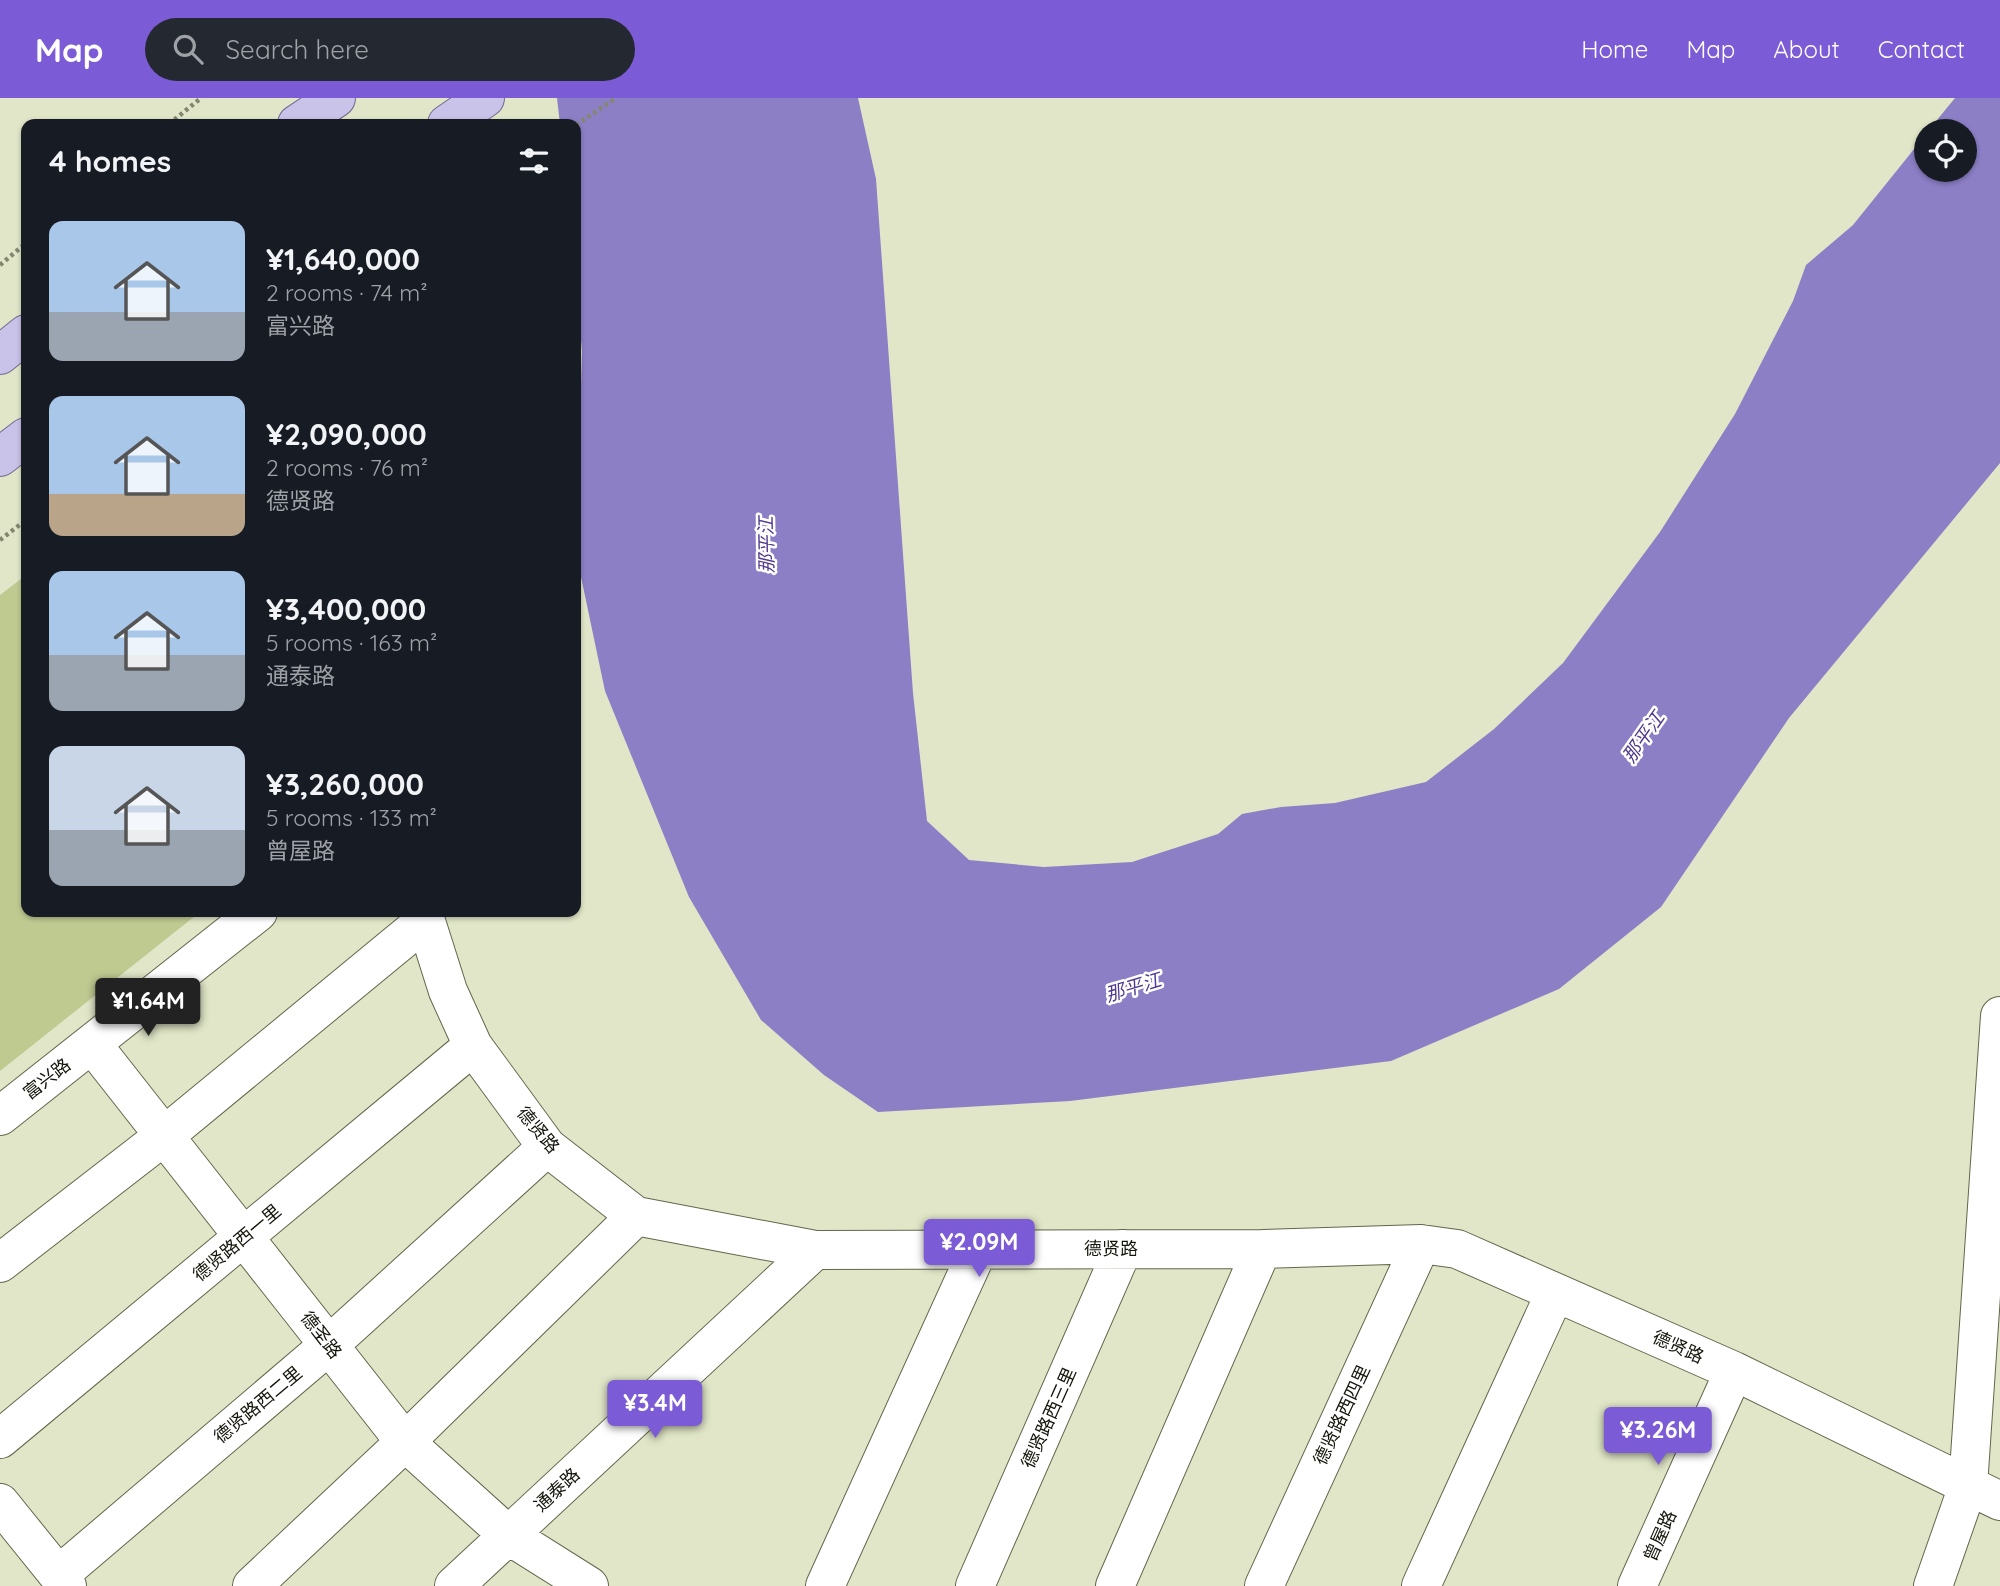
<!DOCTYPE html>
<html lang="en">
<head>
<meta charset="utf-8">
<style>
  :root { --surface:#171b24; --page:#242831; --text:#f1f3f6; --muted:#9ea1a6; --accent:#7c5bd6 }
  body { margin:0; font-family:Quicksand,"Noto Sans SC",sans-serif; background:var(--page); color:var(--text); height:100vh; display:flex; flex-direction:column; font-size:26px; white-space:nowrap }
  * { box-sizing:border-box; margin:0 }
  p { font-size:23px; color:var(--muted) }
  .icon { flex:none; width:38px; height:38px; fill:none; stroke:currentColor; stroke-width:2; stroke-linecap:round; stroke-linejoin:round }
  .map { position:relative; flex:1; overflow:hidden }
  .side { position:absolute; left:21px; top:21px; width:560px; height:798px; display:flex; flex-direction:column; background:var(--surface); border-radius:14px; box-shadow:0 2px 5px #0004 }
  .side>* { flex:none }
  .buttons { position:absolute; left:1914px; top:21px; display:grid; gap:14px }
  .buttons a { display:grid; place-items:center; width:63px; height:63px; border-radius:50%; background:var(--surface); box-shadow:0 2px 5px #0004; font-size:35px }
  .price { position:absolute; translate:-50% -60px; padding:0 16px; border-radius:7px; background:var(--accent); color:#fff; font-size:23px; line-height:46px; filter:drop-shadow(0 2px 4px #0008) }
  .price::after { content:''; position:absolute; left:50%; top:42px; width:21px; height:16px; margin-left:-10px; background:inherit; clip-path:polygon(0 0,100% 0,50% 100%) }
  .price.current { background:#222; color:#fff }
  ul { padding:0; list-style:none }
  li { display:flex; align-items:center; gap:21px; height:175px; padding:0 28px }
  li span { display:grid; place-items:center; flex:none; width:196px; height:140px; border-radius:14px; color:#555 }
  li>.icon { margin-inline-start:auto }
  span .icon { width:84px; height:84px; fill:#fffc; stroke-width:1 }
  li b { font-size:30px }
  h2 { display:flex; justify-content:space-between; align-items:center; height:84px; padding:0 28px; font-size:30px }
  header { display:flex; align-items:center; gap:42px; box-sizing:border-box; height:98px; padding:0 35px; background:var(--accent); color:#fff }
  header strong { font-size:33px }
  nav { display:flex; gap:38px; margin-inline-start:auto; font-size:24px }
  .search { width:490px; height:63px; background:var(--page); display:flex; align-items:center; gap:18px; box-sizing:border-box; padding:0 24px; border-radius:38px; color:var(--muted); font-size:26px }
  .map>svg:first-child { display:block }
</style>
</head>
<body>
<header>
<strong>Map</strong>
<div class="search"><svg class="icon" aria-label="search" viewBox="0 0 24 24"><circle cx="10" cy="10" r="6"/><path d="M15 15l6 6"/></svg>Search here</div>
<nav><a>Home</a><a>Map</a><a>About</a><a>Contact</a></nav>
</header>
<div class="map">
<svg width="2000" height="1488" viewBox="0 0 2000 1488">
  <rect width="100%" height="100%" fill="#e0e6c7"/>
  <path fill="#bfca91" d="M26 477V814H200L0 973V497Z"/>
  <path fill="#8c7fc6" d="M557 0H858L876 81 913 595 927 723 969 762 1044 769 1132 764 1218 736 1242 716 1281 709 1335 705 1426 684 1494 631 1563 565 1660 434 1735 316 1793 203 1806 167 1853 127 1927 35V72H1965V33H1928L1955 0H2000V365L1789 620 1661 809 1559 891 1391 963 1070 1003 878 1014 824 977 761 922 689 799 605 593 576 455 582 253 576 186V26H560Z"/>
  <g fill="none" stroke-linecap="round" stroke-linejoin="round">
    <defs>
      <path id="minor" d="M423 814 448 893 473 948 547 1049 636 1118 815 1152 1262 1151 1421 1146 1457 1151 1734 1273 2000 1403
        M92 946 405 1344 508 1437 589 1488
        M0 1018 258 814
        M0 1165 164 1038 425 823
        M0 1341 473 948
        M0 1405 67 1488
        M59 1477 329 1247 547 1049
        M252 1488 405 1344 636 1118
        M454 1488 815 1152
        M825 1488 978 1152
        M975 1488 1123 1151
        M1115 1488 1262 1151
        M1264 1488 1421 1146
        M1421 1488 1555 1195
        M1637 1488 1734 1273
        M1933 1488 1968 1388 2000 918"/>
      <path id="major" d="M297 26 336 0
        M447 26 485 0
        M0 257 26 236
        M0 359 26 339"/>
    </defs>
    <use href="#minor" stroke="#61674b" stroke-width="40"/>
    <use href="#major" stroke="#726b91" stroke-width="40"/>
    <path stroke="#838771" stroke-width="4.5" stroke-dasharray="3.5 3.5" stroke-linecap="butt" d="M169 26 201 0
      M576 27 616 0
      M0 167 26 145
      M0 442 26 422"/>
    <use href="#minor" stroke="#fff" stroke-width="38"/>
    <use href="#major" stroke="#c9c2e9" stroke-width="38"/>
  </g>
  <g text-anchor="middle" stroke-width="5" stroke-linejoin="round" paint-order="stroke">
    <g font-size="18" fill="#13150a" stroke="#fff">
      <text transform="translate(47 981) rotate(-38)" y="6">富兴路</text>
      <text transform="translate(538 1032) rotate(50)" y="6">德贤路</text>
      <text transform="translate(237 1145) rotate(-40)" y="6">德贤路西一里</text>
      <text x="1111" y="1157">德贤路</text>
      <text transform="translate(321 1237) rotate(52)" y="6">德圣路</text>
      <text transform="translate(1678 1249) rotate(24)" y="6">德贤路</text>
      <text transform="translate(258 1307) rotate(-40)" y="6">德贤路西二里</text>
      <text transform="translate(1342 1317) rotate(-65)" y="6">德贤路西四里</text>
      <text transform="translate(1049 1320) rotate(-66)" y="6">德贤路西三里</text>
      <text transform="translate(557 1392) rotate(-43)" y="6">通泰路</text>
      <text transform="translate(1660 1438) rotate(-66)" y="6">曾屋路</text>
    </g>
    <g font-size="19" font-style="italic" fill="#513a90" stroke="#fff">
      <text transform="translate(766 447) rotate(-91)" y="7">那平江</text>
      <text transform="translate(1643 639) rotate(-55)" y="7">那平江</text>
      <text transform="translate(1133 889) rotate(-17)" y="7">那平江</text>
    </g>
  </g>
</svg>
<div class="buttons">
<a><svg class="icon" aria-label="locate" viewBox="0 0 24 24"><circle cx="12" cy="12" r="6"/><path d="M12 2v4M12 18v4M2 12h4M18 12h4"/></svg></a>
</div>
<b class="price current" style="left:148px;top:940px">¥1.64M</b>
<b class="price" style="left:979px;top:1181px">¥2.09M</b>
<b class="price" style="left:655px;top:1342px">¥3.4M</b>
<b class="price" style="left:1658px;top:1369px">¥3.26M</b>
<section class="side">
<h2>4 homes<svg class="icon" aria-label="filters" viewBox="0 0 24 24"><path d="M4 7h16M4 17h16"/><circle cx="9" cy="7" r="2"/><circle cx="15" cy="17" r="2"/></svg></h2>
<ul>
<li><span style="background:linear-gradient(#a9c7e8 65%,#9aa5b1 0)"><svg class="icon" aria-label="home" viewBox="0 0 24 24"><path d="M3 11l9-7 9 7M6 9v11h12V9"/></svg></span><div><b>¥1,640,000</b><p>2 rooms · 74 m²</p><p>富兴路</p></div></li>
<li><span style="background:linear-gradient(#a9c7e8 70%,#b9a48a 0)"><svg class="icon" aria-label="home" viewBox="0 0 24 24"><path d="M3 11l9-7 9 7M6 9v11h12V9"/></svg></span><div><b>¥2,090,000</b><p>2 rooms · 76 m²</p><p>德贤路</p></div></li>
<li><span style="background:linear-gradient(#a9c7e8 60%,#9aa5b1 0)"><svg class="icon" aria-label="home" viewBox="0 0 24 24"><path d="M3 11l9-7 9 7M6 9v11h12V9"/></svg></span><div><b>¥3,400,000</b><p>5 rooms · 163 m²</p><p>通泰路</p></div></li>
<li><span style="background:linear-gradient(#c9d6e8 60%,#9aa5b1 0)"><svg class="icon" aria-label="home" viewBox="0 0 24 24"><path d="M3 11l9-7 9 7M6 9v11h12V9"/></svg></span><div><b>¥3,260,000</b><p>5 rooms · 133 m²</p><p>曾屋路</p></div></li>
</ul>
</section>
</div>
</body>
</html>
